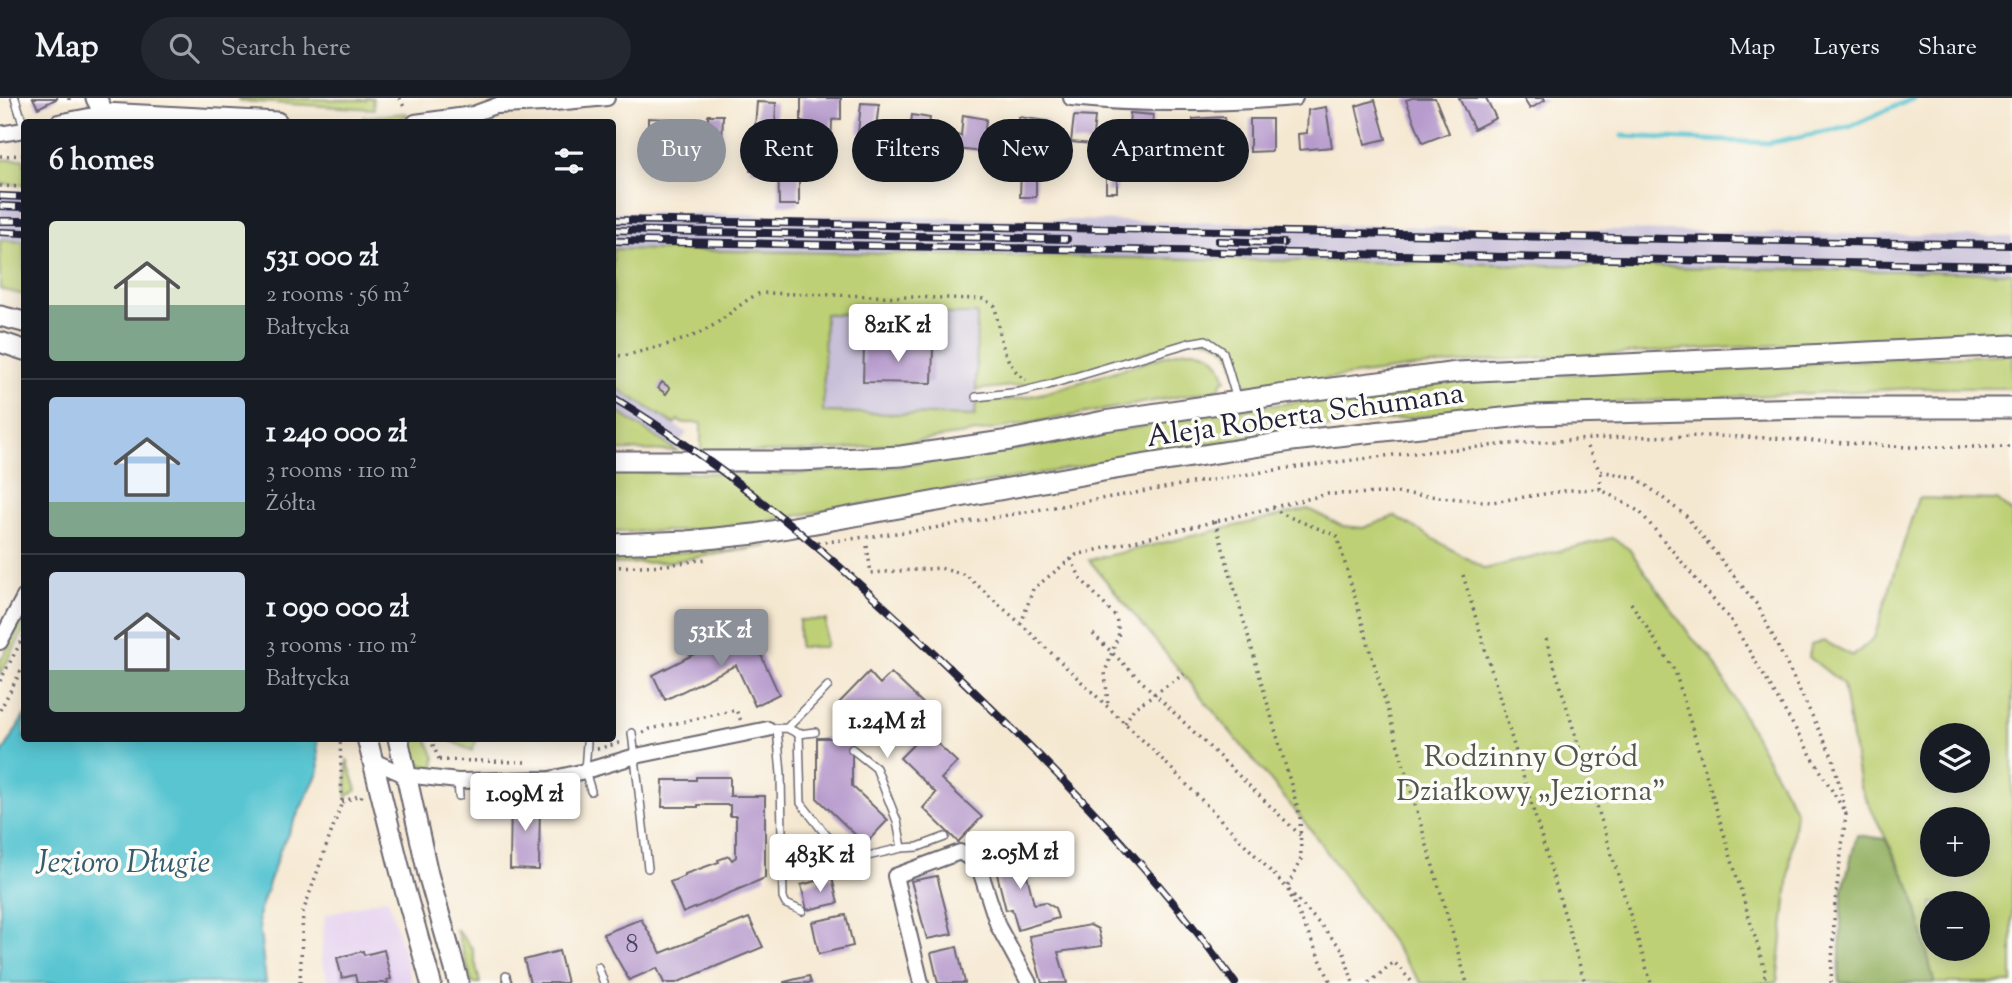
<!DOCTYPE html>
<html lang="en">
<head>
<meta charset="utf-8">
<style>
  :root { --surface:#171b24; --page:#242831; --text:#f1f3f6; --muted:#9ea1a6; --line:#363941; --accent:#8c9099 }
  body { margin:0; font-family:"Sorts Mill Goudy",serif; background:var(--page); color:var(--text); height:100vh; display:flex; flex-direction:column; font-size:26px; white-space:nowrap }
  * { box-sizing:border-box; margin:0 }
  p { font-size:23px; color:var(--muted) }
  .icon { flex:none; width:38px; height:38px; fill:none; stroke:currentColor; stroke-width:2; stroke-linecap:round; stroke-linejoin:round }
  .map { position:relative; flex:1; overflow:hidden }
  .details { position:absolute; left:21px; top:21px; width:595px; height:623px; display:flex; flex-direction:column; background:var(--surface); border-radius:7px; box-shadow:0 4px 18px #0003 }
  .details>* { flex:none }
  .banner { position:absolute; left:637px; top:21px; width:665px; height:63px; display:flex; gap:14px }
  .fabs { position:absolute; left:1920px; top:625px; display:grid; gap:14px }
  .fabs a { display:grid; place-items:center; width:70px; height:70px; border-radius:50%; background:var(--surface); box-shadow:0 4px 18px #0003; font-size:35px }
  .price { position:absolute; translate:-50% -60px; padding:0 16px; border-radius:7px; background:#fff; color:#222; font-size:23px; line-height:46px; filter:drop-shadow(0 2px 4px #0008) }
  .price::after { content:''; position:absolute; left:50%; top:42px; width:21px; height:16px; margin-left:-10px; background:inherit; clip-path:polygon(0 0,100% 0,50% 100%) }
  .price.current { background:var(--accent); color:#fff }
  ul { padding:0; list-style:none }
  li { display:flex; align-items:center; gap:21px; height:175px; padding:0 28px }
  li+li { border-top:2px solid var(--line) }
  li span { display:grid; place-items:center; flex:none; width:196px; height:140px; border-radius:7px; color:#555 }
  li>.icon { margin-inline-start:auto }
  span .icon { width:84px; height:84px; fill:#fffc; stroke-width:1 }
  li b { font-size:30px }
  h2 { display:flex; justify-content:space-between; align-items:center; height:84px; padding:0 28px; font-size:30px }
  .pill { padding:0 24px; border-radius:32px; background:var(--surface); box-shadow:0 4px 18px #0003; font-size:24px; line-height:63px }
  .pill.current { background:var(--accent); color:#fff }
  header { display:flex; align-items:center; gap:42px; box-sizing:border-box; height:98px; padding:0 35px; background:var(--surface); border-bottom:2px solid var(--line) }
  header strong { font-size:33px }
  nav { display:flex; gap:38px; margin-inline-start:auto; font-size:24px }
  .search { width:490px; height:63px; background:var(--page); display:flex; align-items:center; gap:18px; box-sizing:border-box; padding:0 24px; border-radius:38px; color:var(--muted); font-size:26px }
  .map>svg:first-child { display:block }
</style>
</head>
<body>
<header>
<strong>Map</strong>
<div class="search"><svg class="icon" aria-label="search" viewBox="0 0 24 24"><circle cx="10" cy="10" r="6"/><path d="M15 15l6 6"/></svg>Search here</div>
<nav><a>Map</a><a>Layers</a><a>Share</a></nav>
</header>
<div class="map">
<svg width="2012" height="885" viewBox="0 0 2012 885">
  <rect width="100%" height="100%" fill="#fdfcf7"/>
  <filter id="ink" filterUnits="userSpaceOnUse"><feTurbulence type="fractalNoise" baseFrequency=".0143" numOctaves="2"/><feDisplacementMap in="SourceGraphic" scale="14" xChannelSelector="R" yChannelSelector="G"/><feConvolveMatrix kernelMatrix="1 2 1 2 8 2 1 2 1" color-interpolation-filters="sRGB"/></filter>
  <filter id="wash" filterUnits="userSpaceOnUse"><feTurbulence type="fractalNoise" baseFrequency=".00686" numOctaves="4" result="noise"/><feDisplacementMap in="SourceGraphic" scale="28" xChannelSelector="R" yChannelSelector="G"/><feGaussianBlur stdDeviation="1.57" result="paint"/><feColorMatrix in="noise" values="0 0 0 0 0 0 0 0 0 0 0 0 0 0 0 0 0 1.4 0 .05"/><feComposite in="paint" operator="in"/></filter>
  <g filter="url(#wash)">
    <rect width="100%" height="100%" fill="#f5e8d1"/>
    <path fill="#e6d2f0" d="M388 800 412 885H329L321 859 325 817Z"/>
    <path fill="#c8bfd8" d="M0 93 24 94V144L0 142Z
      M613 114 2012 139V175L613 151Z
      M825 216H977L976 318 823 314Z
      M613 288 687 335 674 351 613 311Z"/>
    <path fill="#bdd074" stroke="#707958" stroke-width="2" fill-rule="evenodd" d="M238 0 366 2V0H373L374 11 239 3Z
      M406 15 408 18C390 24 380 25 362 19Z
      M24 61V87L0 86V62Z
      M0 142 24 144V197L0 191Z
      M613 151 2012 175V235L1494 262 1408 270 1254 290 1239 283C1235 276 1235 268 1232 260 1224 243 1208 240 1191 241L1048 284 976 292 977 216H825L823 314 975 318 976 305 1017 301 1048 294 1181 253C1207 249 1219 256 1226 282H1223L1219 291 1206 295 1205 294C1086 314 967 340 846 351 798 355 749 354 701 353V325H681L678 322 674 326 613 288Z
      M2012 256V290H1919L1545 308 1443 316 1268 336 754 425 678 433 613 434V374L795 376 902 368 1024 350 1209 316 1437 285 1634 272Z
      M613 311 677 353 613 352Z
      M1918 400 1997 402 2012 414V885H1934L1913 794 1860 689 1843 586 1809 559 1811 547 1824 543 1853 558 1874 540ZM1932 637H1978V682H1932ZM1932 721H1978V766H1932ZM1932 805H1978V850H1932Z
      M1308 411 1342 428 1363 430 1395 418 1485 471 1612 440 1629 451 1692 540 1711 559 1796 713 1777 885H1421L1311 732 1089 462Z
      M768 448 667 464 613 466V456H659L721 451 722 454Z
      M24 520V532L0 577V564Z
      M799 522H826V549H799Z
      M445 640H477V641L472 653Z
      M413 641H427L435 660 434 671 415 664Z
      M347 661 357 692 346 699Z
      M456 831 472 850 480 885H472Z"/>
    <path fill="#96b266" stroke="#5c6a50" stroke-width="2" d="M1857 737 1885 741 1913 794 1934 885H1839L1842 795Z"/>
    <path fill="#58c5d1" stroke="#3d7486" stroke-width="2" d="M24 618V640L317 641 319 673 280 752 258 818 266 885H0V659Z"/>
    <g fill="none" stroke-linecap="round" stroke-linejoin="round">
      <path stroke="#58c5d1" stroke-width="5" d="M1622 38 1769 45 1849 29 1914 0"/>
    </g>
    <g id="blocks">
      <path fill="#b79bcd" d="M33 0H58L38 10Z
        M801 0H841V21L832 22 831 58 819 57V45L806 44V24L801 23Z
        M1412 0H1435L1449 35 1423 45 1406 2Z
        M1459 0H1486L1496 20 1474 31Z
        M1523 0H1544L1545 2 1530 11Z
        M1375 2 1386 41 1365 46 1356 8Z
        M757 4 776 5 775 30 755 29Z
        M861 5 879 6 875 37 858 35Z
        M1326 9 1332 49 1299 52 1298 36 1307 35 1308 12Z
        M1130 15 1153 17 1152 40 1128 38Z
        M708 17H723L722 43H708V48H692L693 23H708Z
        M912 17 930 20 927 43 909 42Z
        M963 17 986 21 983 54 956 51V37L961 38Z
        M1074 18 1095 19 1092 46 1071 44Z
        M1019 19 1047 23 1044 40 1018 38Z
        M1225 19 1223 40H1214V60L1183 61V40L1192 41 1193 21Z
        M648 20 670 21 669 43 648 41Z
        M1250 21H1272V53L1250 54Z
        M766 31H785V43L766 42Z
        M790 40H802V58H799V107H779L778 51H790Z
        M750 50H766L767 73H750Z
        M1021 69H1036V99H1020Z
        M1106 75H1117V94H1106Z
        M864 248 933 249 932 285 863 284Z
        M662 284 670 290 666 296 658 290Z
        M749 531 779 596 755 608 736 567 665 602 653 577 714 546Z
        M869 574 880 586 891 575 933 615 920 629 957 664 941 681 982 719 958 744 923 710 936 695 900 660 913 647 879 613 852 642V688L888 722 865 746 817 700V640H832L850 619 837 607Z
        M696 679H730V698H765V780L683 815 670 784 685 778V776L719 764 718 762 729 758 732 762 736 759V718H730V707H698V709H662L663 682H696Z
        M511 698 540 699 539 772 510 771Z
        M1020 749 1034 806 1045 804 1055 810 1058 820 1018 832 1012 811 1006 812 992 756Z
        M937 778 952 836 927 841 911 783Z
        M832 779 838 805 807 812 801 787Z
        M846 817 853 848 819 856 812 824Z
        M749 820 763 849 676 885H664L657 870 629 882 603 836 641 821 661 855Z
        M1090 827 1098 831 1102 848 1058 854 1067 885H1042L1029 838Z
        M957 849 965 885H938L931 855Z
        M384 852 391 881 387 882 388 885H357L355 877 342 880 337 860 363 853 364 857Z
        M559 853 567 885H530L524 862Z
        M809 878 811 885H784V884Z"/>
    </g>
  </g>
  <g filter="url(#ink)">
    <use href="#blocks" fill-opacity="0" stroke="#6c6770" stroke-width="2"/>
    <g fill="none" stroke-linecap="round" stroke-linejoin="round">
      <defs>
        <path id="lane" d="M15 0 24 29
          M976 299 1020 294 1048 287 1189 245 1206 242 1223 254 1237 302
          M777 630 781 676 783 800 786 806 802 813
          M787 630 828 588
          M768 631 787 630 799 636 801 705 826 737 847 753 863 759 902 750 918 749 945 739
          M632 635 648 770
          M799 636 815 634
          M587 645 585 673 591 693
          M852 651 876 670 897 723 902 750
          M458 683 459 698
          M598 869 604 885
          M506 878 508 885"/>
        <path id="street" d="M1071 0C1146 8 1220 6 1295 0
          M497 8 544 6 607 0
          M58 24 104 15
          M415 24 473 16 506 4
          M0 36 24 32
          M0 544 24 499
          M371 662 405 677 458 683 550 681 585 673 636 658 768 631
          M921 885 895 778 960 754 978 766 998 828 1029 885"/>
        <path id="secondary" d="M96 0 104 15 277 24
          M0 218 24 224
          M0 244 24 252
          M612 363H799L901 358 1010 342 1104 323 1292 295 1458 274 2012 247
          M612 446 687 443 755 436 1109 372 1292 343 1530 317 1809 310H2012
          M367 640 405 792 431 885
          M398 640 428 776 459 885"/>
      </defs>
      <use href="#lane" stroke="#6c6770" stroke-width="10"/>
      <use href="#street" stroke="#6c6770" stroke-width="18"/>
      <use href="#secondary" stroke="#6c6770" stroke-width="23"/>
      <path stroke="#6c6770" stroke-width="3.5" stroke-dasharray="2 5" stroke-linecap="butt" d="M69 0V4
        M399 0 406 12
        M0 58 24 57
        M0 88 24 89
        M612 257 624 258C649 251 688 243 709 230 728 219 739 205 760 195L983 201 995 208C1000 235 1001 265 1026 282
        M1587 349 1600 373 1637 380 1686 418 1758 508 1833 660 1846 716 1835 804 1831 885
        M1600 391 1601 373
        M1273 409 1282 416 1337 438 1467 885
        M1215 423 1300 718 1301 761 1287 790 1343 852 1353 885
        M811 446 928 431 1192 385 1282 371 1393 357 1509 346 1625 339 1712 338 1771 340 1907 349H2012
        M867 448 871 475 940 470 966 477 1021 526 1158 657 1287 790 1331 885
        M1071 461 1081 481 1116 519 1119 535 1105 574 1108 608
        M612 469 667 467 706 461
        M1463 477 1585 885
        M1631 505 1675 573 1766 876 1761 885
        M1021 526 1033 491 1076 457 1328 396 1397 395 1492 404 1570 392 1600 391 1640 414 1732 524 1846 716
        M1093 536 1300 737
        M1546 541 1651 885
        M0 583 24 538
        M0 612 24 567
        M1125 625 1134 610 1184 576
        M643 635 650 631 736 612 741 623
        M430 640 439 661
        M597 651 623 644
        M439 662 525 664
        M342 704 361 697 362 700
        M300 885 303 814 342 704 340 640
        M1369 885 1394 864 1413 885"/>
      <use href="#lane" stroke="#fff" stroke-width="7"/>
      <use href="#street" stroke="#fff" stroke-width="14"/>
      <use href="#secondary" stroke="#fff" stroke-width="19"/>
      <defs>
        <path id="rail" d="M0 98 24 99
          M0 108 24 109
          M612 122 2012 147
          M0 123H24
          M612 132 1067 141
          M0 134 24 135
          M612 143 2012 168
          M1218 143 1284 145
          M612 299C743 378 853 477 962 582 1060 676 1156 774 1235 885"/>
      </defs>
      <use href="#rail" stroke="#22223b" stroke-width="8"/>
      <use href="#rail" stroke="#fdfcf7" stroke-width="5" stroke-dasharray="16" stroke-linecap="butt"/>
    </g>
  </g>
  <g text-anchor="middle" stroke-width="7" stroke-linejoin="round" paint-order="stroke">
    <g font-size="26" fill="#474060">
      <text x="632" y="854">8</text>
    </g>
    <g font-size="30" fill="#22223b" stroke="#fdfcf7">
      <text transform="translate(1305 316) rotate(-8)" y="10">Aleja Roberta Schumana</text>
    </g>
    <g font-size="30" fill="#50564c" stroke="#fdfcf7">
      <text x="1531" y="668">Rodzinny Ogród<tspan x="1531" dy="34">Działkowy „Jeziorna”</tspan></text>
    </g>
    <g font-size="32" font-style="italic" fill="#355b70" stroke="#fdfcf7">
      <text x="123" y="774">Jezioro Długie</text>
    </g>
  </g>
</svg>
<div class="fabs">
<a><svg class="icon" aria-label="layers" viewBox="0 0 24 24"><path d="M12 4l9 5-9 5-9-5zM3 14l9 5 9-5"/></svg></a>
<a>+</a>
<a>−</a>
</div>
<b class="price" style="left:898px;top:266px">821K zł</b>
<b class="price current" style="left:721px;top:571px">531K zł</b>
<b class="price" style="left:887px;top:662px">1.24M zł</b>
<b class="price" style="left:525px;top:735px">1.09M zł</b>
<b class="price" style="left:1020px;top:793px">2.05M zł</b>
<b class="price" style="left:820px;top:796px">483K zł</b>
<div class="banner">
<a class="pill current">Buy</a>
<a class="pill">Rent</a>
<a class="pill">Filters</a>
<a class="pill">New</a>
<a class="pill">Apartment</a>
</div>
<section class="details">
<h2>6 homes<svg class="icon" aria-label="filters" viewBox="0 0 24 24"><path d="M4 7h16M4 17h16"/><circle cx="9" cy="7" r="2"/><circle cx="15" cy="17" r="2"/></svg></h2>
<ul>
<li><span style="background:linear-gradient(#dfe7d0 60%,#7fa58c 0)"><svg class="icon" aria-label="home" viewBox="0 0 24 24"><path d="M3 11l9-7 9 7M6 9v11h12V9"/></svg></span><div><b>531 000 zł</b><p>2 rooms · 56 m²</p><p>Bałtycka</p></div></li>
<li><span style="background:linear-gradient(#a9c7e8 75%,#7fa58c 0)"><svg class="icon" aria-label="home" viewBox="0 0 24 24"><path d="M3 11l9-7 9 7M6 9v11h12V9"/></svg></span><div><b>1 240 000 zł</b><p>3 rooms · 110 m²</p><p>Żółta</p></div></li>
<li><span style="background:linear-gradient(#c9d6e8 70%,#7fa58c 0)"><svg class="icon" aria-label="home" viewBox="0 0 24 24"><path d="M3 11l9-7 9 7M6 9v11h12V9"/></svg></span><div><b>1 090 000 zł</b><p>3 rooms · 110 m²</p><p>Bałtycka</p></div></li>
</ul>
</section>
</div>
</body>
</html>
